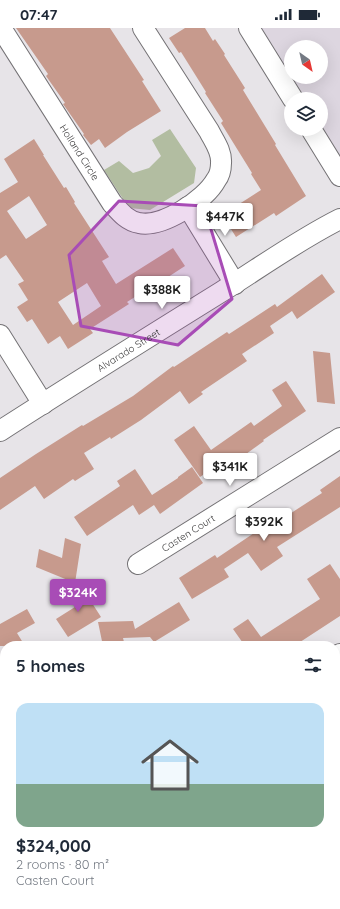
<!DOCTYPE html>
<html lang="en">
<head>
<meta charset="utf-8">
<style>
  :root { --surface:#fff; --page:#f2f2f3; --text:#1f2937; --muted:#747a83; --accent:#a84cb6 }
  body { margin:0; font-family:Quicksand,sans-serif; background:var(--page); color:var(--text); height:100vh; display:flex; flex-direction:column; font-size:15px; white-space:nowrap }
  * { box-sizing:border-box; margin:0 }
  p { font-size:13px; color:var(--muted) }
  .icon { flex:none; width:22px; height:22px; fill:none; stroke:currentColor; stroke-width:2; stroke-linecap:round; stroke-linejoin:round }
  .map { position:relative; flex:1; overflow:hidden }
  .sheet { position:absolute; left:0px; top:613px; width:340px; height:268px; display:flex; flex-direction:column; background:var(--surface); border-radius:16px 16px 0 0; box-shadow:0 4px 16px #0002 }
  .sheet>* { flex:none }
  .needle { width:26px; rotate:146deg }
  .tools { position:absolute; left:284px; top:12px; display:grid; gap:8px }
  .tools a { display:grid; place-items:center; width:44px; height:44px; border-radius:50%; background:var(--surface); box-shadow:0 4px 16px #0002; font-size:20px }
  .price { position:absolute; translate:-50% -34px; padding:0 9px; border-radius:4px; background:#fff; color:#222; font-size:13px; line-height:26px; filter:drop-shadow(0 1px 2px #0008) }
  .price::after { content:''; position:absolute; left:50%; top:24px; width:12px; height:9px; margin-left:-6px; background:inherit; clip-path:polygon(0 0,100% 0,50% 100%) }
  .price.on { background:var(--accent); color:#fff }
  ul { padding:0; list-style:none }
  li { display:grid; align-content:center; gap:8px; height:212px; padding:0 16px }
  li span { display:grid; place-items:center; height:124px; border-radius:12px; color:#555 }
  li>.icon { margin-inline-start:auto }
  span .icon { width:72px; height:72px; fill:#fffc; stroke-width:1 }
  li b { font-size:17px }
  h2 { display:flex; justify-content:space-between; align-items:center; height:48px; padding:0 16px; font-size:17px }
  .status { display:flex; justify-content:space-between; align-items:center; height:28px; padding:0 20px; background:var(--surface); direction:ltr }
  .status svg { height:11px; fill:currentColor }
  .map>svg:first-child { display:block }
</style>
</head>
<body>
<div class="status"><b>07:47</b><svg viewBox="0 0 49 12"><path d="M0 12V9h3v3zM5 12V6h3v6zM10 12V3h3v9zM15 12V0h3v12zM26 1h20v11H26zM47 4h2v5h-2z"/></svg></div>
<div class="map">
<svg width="340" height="881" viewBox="0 0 340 881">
  <rect width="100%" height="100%" fill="#e7e4e8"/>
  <path fill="#ddd6e0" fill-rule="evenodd" d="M259 0H340V137L321 101V71H301ZM291 19H321V49H291Z"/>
  <path fill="#b2bda1" d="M170 101 196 140 194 155 150 182 129 180 104 142 119 133 133 145 149 140 161 128 152 112Z"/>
  <path fill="#c79a8d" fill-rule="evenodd" d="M16 0H110L144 52 142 53 161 83 127 104 105 120 99 111 91 117 83 107 84 106 63 76 65 75 46 48 48 46Z
    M185 0H205L213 13 215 11 225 26 224 27 245 60 243 62 276 116 275 117 306 168 276 188 274 185 236 209 222 187 261 162 251 146 252 145 221 95 223 93 205 65 206 64 181 24 179 25 169 10Z
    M34 111 44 127H43L64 160 66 159 75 174 74 175 109 229 102 233 116 256 173 220 185 238 165 251V250L127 274 129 276 90 301 93 305 68 321 60 308 48 316 32 291 27 294 17 279 28 272 18 256 24 253 6 227 0 231V165L18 154 4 131ZM29 168 47 197 26 211 7 183ZM87 255 101 278 73 297 58 274Z
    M322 246 335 264 297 291 292 283 270 298 274 305 242 326 247 333 201 364 203 366 189 376 180 363 141 392 111 411 110 409 84 425 94 441 75 453 73 451 44 471 35 458 0 482V450L36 426 82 397 83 398 133 368 173 338 174 339 227 304 229 306 275 276 277 279Z
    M313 323 330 325 335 376 317 374Z
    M286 353 306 383 263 412 264 413 231 437 226 431 200 449 174 412 194 398 211 422 251 394 254 398 282 378 272 362Z
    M192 439 203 455 160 486 154 477 139 487 133 477 87 508 74 489 120 458 117 453 135 441 152 467 178 450V449Z
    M340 448V479L277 519 283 528 261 543 248 525 224 541 229 549 192 571 179 550 215 527 217 530 263 499 265 502 322 465 320 462Z
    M65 510 81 516 75 555 36 539 39 521 62 530Z
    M330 536 340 551V588L294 618H245L233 601 248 591 261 609 320 571 307 551Z
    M81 558 101 589 68 609 56 591 75 579 67 566Z
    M179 574 190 592 154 614 150 609 123 610 125 618H103L98 594 133 593 135 601Z
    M27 581 35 595 17 605 25 618H0V596Z"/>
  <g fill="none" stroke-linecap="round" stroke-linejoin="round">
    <defs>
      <g id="street">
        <path id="s1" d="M1 0 112 175C120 184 127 193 139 195 162 200 205 172 216 152 220 147 221 141 221 135 222 123 214 113 209 103L143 0"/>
        <path d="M249 0 293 71"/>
        <path d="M311 101 340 148"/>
        <path d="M188 179 235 256"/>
        <path d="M0 307 43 376"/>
        <path id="s2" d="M0 403C73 356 147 310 221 264 261 239 298 212 340 191"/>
        <path id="s3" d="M138 536 340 410"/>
        <path d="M335 629 340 626"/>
        <path d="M0 688 5 696"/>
        <path d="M171 876 183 881"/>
      </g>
    </defs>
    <use href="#street" stroke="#747275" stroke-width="22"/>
    <use href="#street" stroke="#fff" stroke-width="20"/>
  </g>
  <path fill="#a84cb6" fill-opacity="0.2" stroke="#a84cb6" stroke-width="3" stroke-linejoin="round" d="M119 173 204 178 232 271 178 317 81 298 69 227Z"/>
  <g text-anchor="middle" stroke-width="4" stroke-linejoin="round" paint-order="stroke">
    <g font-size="10" fill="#3b3a3b" stroke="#e7e4e8">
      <text dy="4" stroke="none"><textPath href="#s1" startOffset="147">Holland Circle</textPath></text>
      <text dy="4" stroke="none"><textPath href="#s2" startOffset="152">Alvarado Street</textPath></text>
      <text dy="4" stroke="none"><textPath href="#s3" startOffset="59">Casten Court</textPath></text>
    </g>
  </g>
</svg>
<div class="tools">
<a><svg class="needle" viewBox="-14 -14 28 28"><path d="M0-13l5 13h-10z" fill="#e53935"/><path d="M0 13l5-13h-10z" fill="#747a83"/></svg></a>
<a><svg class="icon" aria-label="layers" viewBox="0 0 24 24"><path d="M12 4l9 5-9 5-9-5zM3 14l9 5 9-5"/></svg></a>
</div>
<b class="price" style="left:225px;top:209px">$447K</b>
<b class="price" style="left:162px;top:282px">$388K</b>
<b class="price" style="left:230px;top:459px">$341K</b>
<b class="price" style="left:264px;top:514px">$392K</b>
<b class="price on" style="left:78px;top:585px">$324K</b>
<section class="sheet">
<h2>5 homes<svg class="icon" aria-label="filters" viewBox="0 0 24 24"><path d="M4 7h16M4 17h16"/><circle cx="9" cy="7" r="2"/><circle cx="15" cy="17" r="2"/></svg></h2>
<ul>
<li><span style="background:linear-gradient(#bfe0f5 65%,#7fa58c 0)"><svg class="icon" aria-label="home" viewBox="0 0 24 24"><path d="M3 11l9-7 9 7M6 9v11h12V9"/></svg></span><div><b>$324,000</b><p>2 rooms · 80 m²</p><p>Casten Court</p></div></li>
</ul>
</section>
</div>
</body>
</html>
